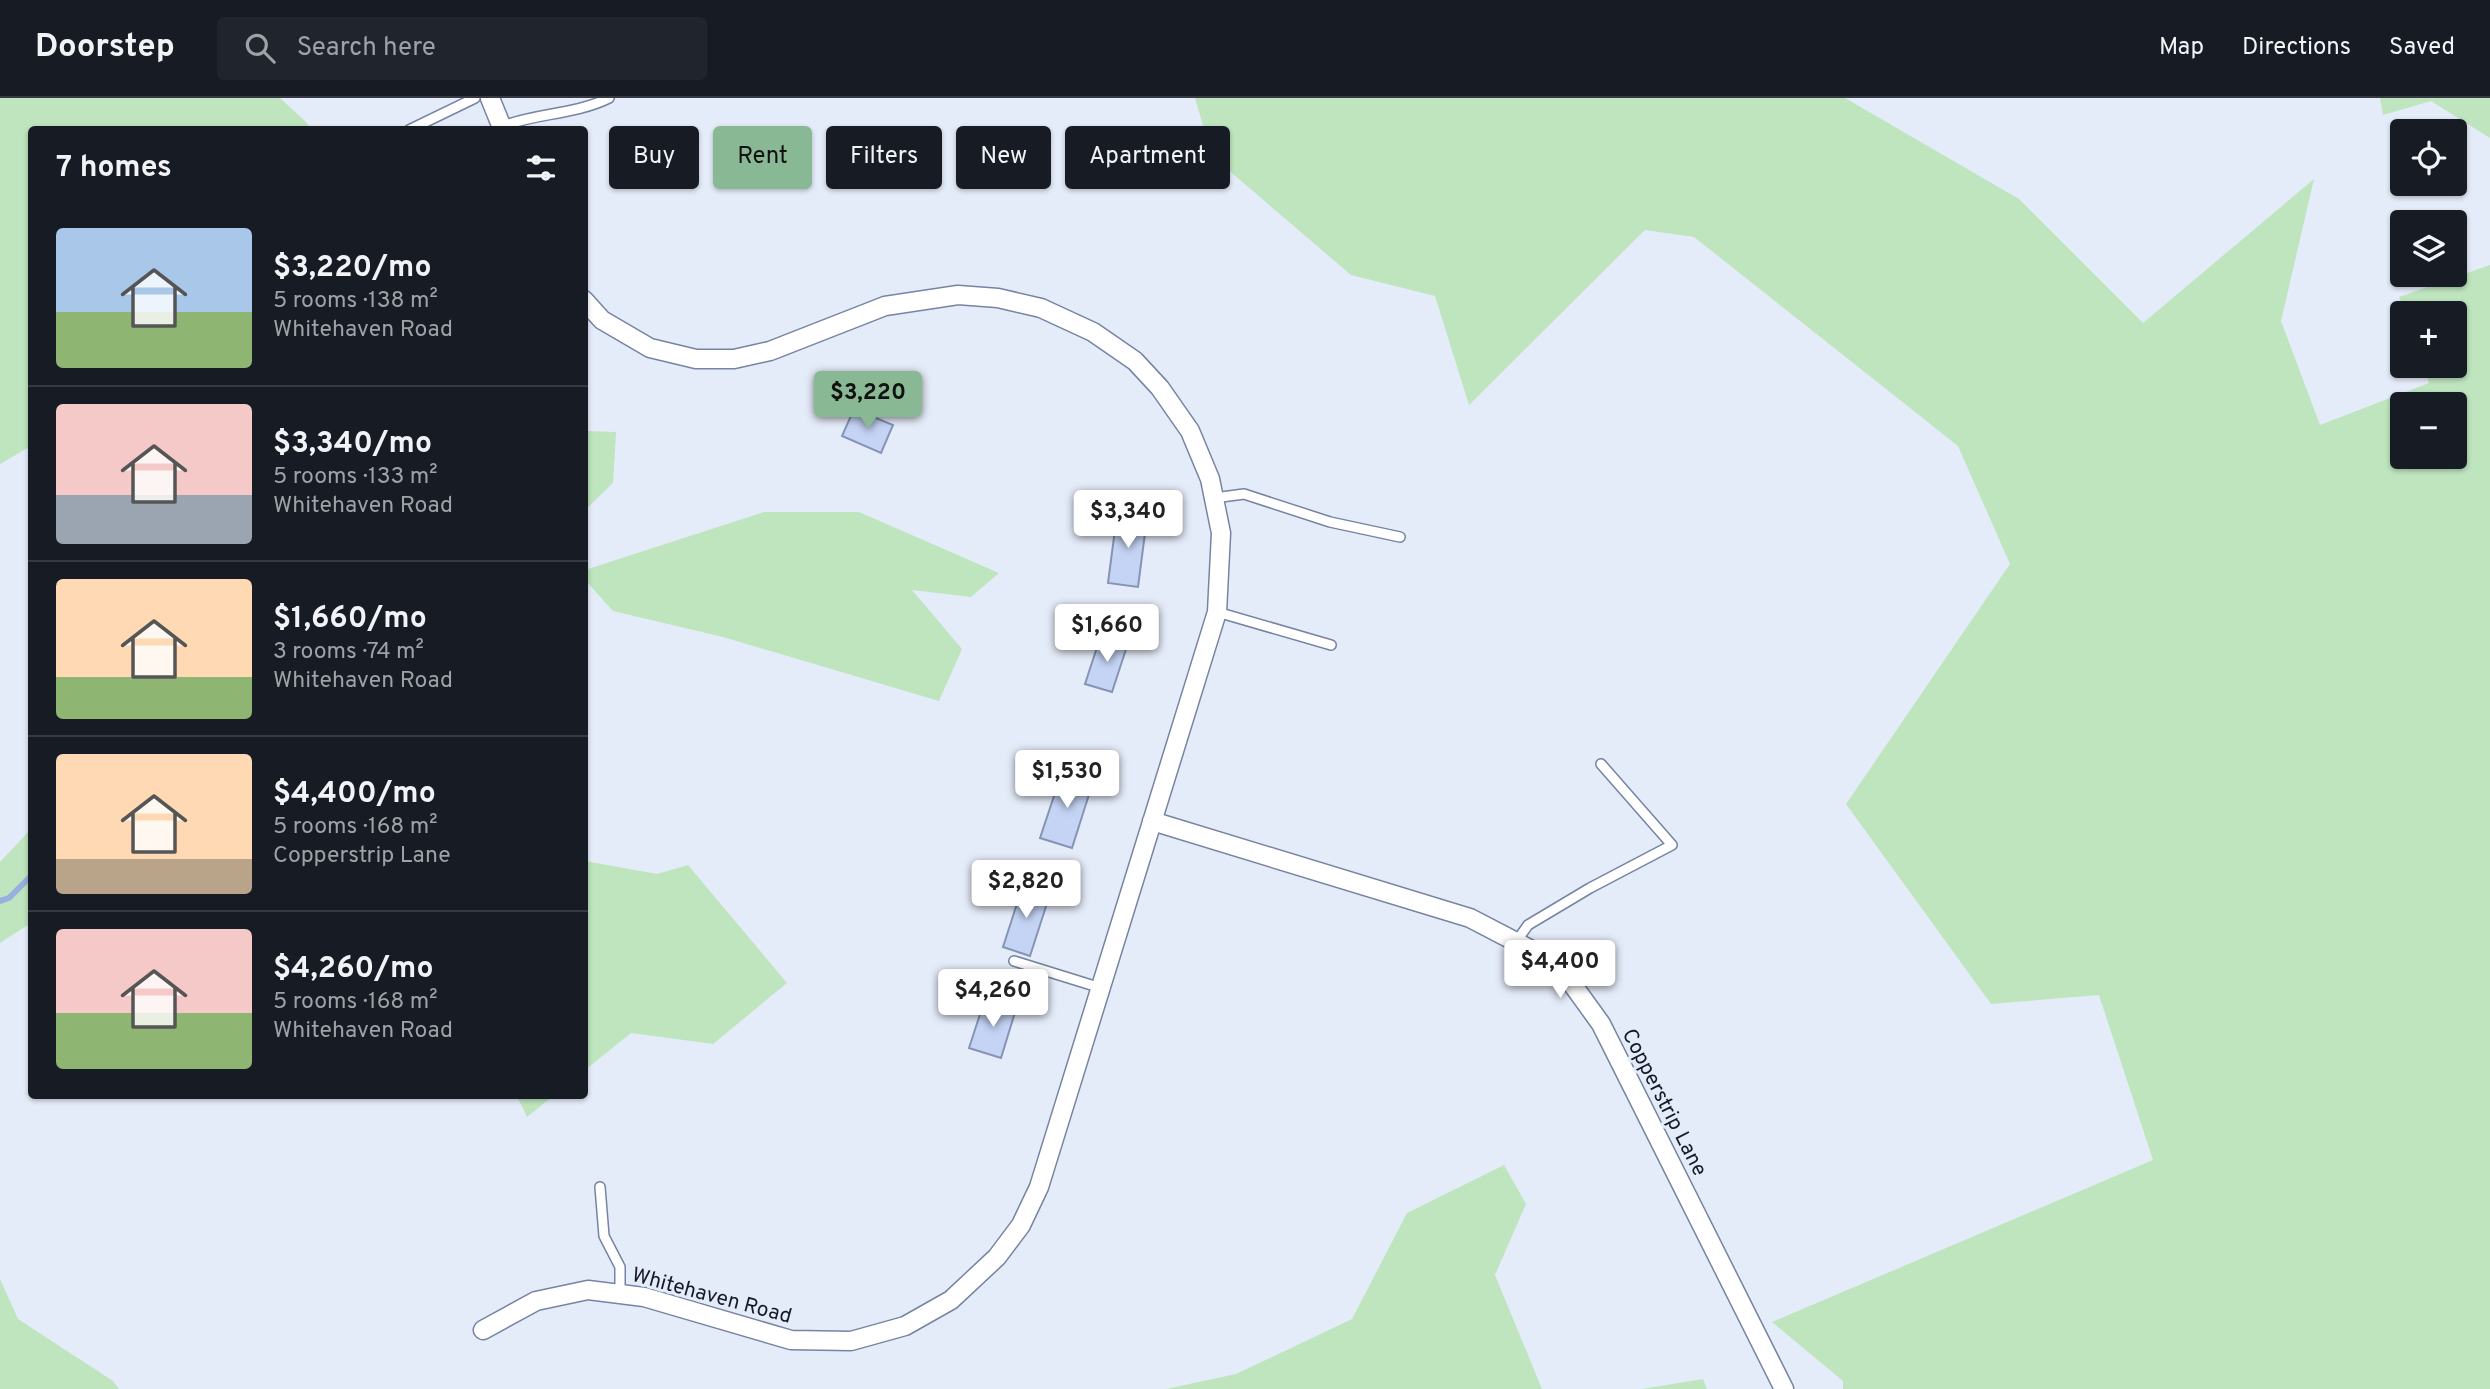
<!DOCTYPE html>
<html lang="en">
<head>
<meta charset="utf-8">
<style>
  :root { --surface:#171b24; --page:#20242c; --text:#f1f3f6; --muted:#9ea1a6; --line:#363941; --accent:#89b895 }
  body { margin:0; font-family:Overpass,sans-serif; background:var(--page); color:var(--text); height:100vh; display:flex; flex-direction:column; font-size:26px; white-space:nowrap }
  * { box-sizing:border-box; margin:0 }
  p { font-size:23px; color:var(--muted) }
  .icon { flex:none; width:38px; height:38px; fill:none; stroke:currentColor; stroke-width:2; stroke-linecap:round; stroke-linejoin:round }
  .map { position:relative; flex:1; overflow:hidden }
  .details { position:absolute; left:28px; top:28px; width:560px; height:973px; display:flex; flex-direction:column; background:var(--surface); border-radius:7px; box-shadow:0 2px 5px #0004 }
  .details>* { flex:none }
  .guide { position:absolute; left:609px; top:28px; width:665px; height:63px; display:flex; gap:14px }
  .tools { position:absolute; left:2390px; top:21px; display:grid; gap:14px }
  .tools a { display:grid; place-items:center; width:77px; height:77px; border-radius:7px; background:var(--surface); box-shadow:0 2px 5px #0004; font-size:35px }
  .price { position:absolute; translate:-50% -60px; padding:0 16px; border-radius:7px; background:#fff; color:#222; font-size:23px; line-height:46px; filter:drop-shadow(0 2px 4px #0008) }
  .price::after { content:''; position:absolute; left:50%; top:42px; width:21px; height:16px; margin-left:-10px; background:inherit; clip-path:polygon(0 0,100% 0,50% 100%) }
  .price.selected { background:var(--accent); color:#111 }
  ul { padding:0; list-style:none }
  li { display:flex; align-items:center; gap:21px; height:175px; padding:0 28px }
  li+li { border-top:2px solid var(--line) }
  li span { display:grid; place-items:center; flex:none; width:196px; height:140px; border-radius:7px; color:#555 }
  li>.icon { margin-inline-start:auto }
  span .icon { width:84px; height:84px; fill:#fffc; stroke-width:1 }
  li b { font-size:30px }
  h2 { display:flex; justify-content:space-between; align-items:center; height:84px; padding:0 28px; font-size:30px }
  .chip { padding:0 24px; border-radius:7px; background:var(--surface); box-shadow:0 2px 5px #0004; font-size:24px; line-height:63px }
  .chip.selected { background:var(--accent); color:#111 }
  header { display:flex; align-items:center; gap:42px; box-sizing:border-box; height:98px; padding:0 35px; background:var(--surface); border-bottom:2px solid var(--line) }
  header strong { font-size:33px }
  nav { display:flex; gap:38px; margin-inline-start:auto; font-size:24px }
  .search { width:490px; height:63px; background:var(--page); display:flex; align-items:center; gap:18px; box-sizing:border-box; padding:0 24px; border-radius:7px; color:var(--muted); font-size:26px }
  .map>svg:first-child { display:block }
</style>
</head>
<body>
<header>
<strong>Doorstep</strong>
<div class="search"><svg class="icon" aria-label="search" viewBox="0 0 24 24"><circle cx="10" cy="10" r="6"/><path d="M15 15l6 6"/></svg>Search here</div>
<nav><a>Map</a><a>Directions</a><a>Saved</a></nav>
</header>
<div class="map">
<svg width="2490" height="1291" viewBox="0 0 2490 1291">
  <rect width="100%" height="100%" fill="#e5ecf9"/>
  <path fill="#bee5be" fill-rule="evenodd" d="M0 0H280L307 25 310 31 32 32 31 348 0 366Z
    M1195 0H1845L2019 101 2143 225 2314 81 2281 223 2320 327 2429 285 2424 268H2455V215H2405L2399 199 2490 167V1291H1843V1283L1772 1224 2153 1062 2099 897 1991 906 1846 706 2010 466 1958 348 1694 139 1645 132 1469 307 1435 198 1351 177 1212 58ZM2403 306H2455V359H2403Z
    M2380 0H2490V40L2431 3 2383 17Z
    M585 333 616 334 613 385 585 412Z
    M764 414H859L999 475 971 499 912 492 962 551 939 603 723 539 613 513 585 482V472Z
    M31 731V825L0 845V764Z
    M585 763 657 776 688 767 787 885 713 946 631 935 585 972Z
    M517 998H553L527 1019Z
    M1504 1067 1526 1106 1495 1177 1542 1291H1166L1236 1276 1352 1221 1407 1115Z
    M0 1181 18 1221 113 1283 119 1291H0Z
    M1703 1281 1707 1291H1642Z"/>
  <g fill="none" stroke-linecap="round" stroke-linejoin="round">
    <path stroke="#99afe0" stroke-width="6" d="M0 803 9 800 32 777"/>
  </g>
  <path fill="#c5d4f5" stroke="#8694b4" stroke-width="2" d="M854 311 893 327 881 355 842 338Z
    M1117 416 1147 420 1138 489 1108 485Z
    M1101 537 1128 545 1112 594 1085 586Z
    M1062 674 1093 684 1072 750 1040 740Z
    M1023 787 1050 796 1030 858 1003 849Z
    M985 901 1016 911 1001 960 969 950Z"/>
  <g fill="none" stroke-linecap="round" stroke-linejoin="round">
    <defs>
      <path id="lane" d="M500 29C535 15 574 17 609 0
        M409 32 475 0
        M1214 400 1244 396 1330 424 1400 439
        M1217 514 1331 547
        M1516 844 1528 827 1590 790 1672 747 1601 666
        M1014 863 1101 890
        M600 1089 604 1138 620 1169V1196"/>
      <path id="street" d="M490 0 503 32
        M1152 723 1470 820 1543 858 1570 883 1601 926 1784 1291
        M483 1232 536 1203 588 1192 644 1199 791 1242 851 1243 905 1228 951 1202 997 1159 1021 1127 1039 1089 1217 514 1221 435 1210 381 1190 333 1160 290 1135 263 1093 234 1041 210 998 200 958 197 885 208 770 253 734 261H696L650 250 602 222 584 202"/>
    </defs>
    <use href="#lane" stroke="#7684a3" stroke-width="12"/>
    <use href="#street" stroke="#7684a3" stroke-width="21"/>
    <use href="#lane" stroke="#fff" stroke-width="9"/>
    <use href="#street" stroke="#fff" stroke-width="18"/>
  </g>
  <g text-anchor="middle" stroke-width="6" stroke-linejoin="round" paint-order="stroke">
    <g font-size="21" fill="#151a26" stroke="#e5ecf9">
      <text transform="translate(1665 1004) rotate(63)" y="7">Copperstrip Lane</text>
      <text transform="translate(712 1197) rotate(15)" y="7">Whitehaven Road</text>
    </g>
  </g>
</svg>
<div class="tools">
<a><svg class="icon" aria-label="locate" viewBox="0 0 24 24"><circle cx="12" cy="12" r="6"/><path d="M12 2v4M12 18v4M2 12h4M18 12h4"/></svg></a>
<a><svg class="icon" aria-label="layers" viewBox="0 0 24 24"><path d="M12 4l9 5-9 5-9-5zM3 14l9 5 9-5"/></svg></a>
<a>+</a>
<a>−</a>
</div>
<b class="price selected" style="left:868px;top:333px">$3,220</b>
<b class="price" style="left:1128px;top:452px">$3,340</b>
<b class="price" style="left:1107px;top:566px">$1,660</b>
<b class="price" style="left:1067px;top:712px">$1,530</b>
<b class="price" style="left:1026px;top:822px">$2,820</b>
<b class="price" style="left:1560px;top:902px">$4,400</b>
<b class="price" style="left:993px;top:931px">$4,260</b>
<div class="guide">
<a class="chip">Buy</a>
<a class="chip selected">Rent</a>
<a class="chip">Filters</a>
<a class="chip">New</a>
<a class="chip">Apartment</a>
</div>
<section class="details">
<h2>7 homes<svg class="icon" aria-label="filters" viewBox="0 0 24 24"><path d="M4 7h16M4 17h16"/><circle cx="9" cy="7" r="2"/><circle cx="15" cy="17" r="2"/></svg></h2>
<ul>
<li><span style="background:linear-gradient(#a9c7e8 60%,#8fb573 0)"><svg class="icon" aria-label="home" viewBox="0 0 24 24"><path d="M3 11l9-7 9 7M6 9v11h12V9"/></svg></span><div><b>$3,220/mo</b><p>5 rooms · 138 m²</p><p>Whitehaven Road</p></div></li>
<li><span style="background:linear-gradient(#f6c9c9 65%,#9aa5b1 0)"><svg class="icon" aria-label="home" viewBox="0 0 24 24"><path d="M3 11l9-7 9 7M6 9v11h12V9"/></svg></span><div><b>$3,340/mo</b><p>5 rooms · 133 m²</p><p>Whitehaven Road</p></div></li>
<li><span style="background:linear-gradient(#ffd9b3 70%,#8fb573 0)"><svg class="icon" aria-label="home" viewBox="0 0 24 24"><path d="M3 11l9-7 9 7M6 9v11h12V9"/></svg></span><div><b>$1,660/mo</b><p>3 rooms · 74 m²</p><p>Whitehaven Road</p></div></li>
<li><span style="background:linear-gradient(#ffd9b3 75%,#b9a48a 0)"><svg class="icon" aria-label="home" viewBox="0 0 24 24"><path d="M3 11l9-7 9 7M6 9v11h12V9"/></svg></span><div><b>$4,400/mo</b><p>5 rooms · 168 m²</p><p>Copperstrip Lane</p></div></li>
<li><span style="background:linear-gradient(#f6c9c9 60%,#8fb573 0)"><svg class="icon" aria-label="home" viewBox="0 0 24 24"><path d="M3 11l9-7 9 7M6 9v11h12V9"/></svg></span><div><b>$4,260/mo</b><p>5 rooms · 168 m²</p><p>Whitehaven Road</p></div></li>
</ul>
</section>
</div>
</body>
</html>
